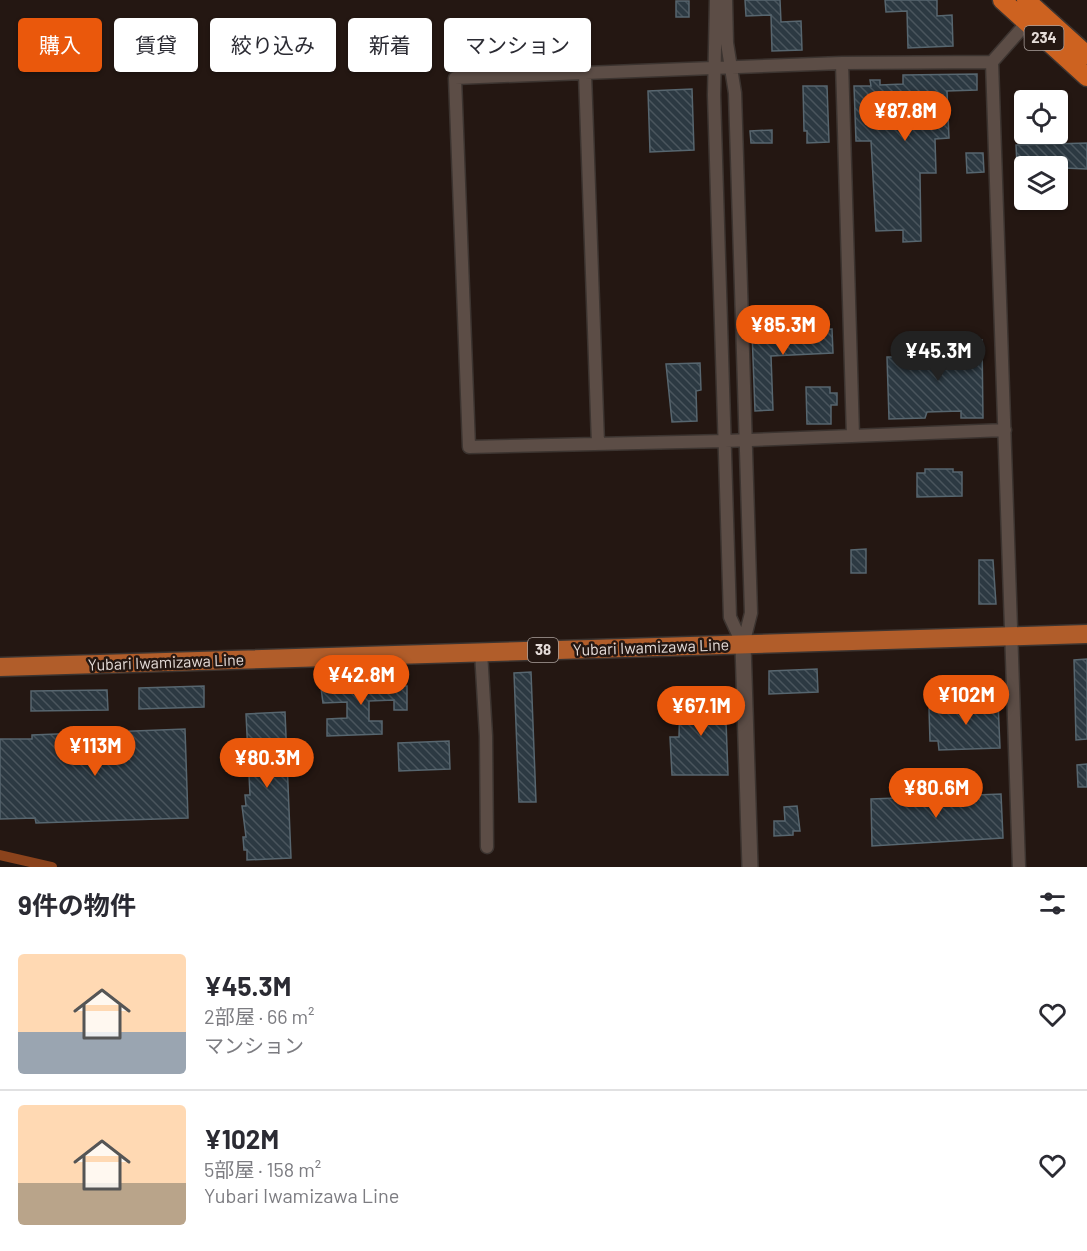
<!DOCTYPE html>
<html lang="ja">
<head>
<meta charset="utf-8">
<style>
  :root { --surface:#fff; --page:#f7f7f7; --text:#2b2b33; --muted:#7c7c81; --line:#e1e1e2; --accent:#ea580c }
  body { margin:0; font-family:Barlow,"Noto Sans JP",sans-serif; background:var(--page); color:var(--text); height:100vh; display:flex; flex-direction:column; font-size:22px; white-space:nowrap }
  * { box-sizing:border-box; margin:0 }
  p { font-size:20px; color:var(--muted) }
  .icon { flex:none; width:33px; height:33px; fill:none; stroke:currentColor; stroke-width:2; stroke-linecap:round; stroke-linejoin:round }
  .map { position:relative; height:867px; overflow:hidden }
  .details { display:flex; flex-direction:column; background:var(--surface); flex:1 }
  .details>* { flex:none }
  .top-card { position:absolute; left:18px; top:18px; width:600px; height:54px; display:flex; gap:12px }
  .buttons { position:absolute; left:1014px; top:90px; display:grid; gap:12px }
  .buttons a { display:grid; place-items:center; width:54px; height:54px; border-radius:6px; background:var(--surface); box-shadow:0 2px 4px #0004; font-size:30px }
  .price { position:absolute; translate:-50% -51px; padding:0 14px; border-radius:21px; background:var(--accent); color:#fff; font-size:20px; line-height:39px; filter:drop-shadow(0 2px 3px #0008) }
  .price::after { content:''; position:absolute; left:50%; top:36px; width:18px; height:14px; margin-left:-9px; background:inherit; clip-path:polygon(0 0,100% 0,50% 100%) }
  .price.current { background:#222; color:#fff }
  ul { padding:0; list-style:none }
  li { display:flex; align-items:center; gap:18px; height:150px; padding:0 18px }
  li+li { border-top:2px solid var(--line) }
  li span { display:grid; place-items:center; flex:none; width:168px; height:120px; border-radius:6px; color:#555 }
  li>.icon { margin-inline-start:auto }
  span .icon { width:72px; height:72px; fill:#fffc; stroke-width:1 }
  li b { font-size:26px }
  h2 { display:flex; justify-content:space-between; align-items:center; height:72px; padding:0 18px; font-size:26px }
  .pill { padding:0 21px; border-radius:6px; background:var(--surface); box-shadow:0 2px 4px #0004; font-size:21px; line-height:54px }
  .pill.current { background:var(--accent); color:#fff }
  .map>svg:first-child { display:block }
</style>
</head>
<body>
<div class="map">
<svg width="1087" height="867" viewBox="0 0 1087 867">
  <defs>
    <pattern id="building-back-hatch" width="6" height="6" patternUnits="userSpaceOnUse" patternTransform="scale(1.5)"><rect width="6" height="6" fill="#2c3942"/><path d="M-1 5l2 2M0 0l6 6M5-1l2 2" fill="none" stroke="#4a555d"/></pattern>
  </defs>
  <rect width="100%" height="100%" fill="#241712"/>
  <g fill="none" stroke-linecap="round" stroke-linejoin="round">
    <path stroke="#8b431c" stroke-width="10" d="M0 855 52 867"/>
  </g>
  <path fill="url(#building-back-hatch)" stroke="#57666f" stroke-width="1.5" d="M745 0H780L781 22 801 21 802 50 772 51 771 15 746 16Z
    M885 0H937V16L952 15 953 46 908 48 907 11 886 12Z
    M676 1H689V17H676Z
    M977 74V90L947 91 949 138 935 139 936 173H920L921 241 903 242V230L876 231 871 141H856L854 86H871L870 80H880V85L903 84V75Z
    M803 86H827L829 142 807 143V131H804Z
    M692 89 694 150 650 152 648 91Z
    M772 130V143H751L750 131Z
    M1087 143V169L1017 166 1016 145Z
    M966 153H983L984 172 967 173Z
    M832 329 833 353 771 356 773 410 755 411 752 332Z
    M982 340 983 418H961V411L927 412 925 418 889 419 887 357 935 356 934 342Z
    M700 363 701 390 696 391 697 421 672 422 666 364Z
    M806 387H830V393H837V405H831V424H807Z
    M925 469H953V472H962V496L917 497V473H925Z
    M866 549V573H851V550Z
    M979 560H993L996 604H979Z
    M1087 659V739L1076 740 1074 660Z
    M817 669 818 692 769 694V671Z
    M531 672 536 802H519L514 673Z
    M385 678V686H407V710H394V700L369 701V721H382V734L327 736V719L347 718V702L323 703 320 680H337V688H371V679Z
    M204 686V707L139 709V688Z
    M107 690 108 710 31 711V691Z
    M725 694 728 775H672L670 737H679L680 695Z
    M998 701 1000 748 939 750 938 741H930L929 709H937V704Z
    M285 712 291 858 247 860V850H244L243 837H246L242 806H246L245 795H250L246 714Z
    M185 729 188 818 36 823 35 818 0 819V739H32V735Z
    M449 741 450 769 399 771 398 743Z
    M1087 764V787H1078L1077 765Z
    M1001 794 1003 838 872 846 871 799Z
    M797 806 800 831H793V835L774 836V821H785L784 807Z"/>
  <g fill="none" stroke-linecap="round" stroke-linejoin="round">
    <defs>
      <path id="minor" d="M716 0 714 95 730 617 743 645
        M726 0 727 43 735 93 751 613 743 645
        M992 62 842 63 455 78 469 447 725 441 1005 430
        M842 63 853 436
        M585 74 598 444
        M481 652 486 736 487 847
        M1019 867 992 62 1031 18"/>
      <path id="tertiary" d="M743 645 750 867"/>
      <path id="primary" d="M0 667 1087 634"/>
      <path id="trunk" d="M1002 0 1087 77
        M1026 0 1087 55"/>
    </defs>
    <use href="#minor" stroke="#3c3430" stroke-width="15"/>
    <use href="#tertiary" stroke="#3c3430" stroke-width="18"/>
    <use href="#primary" stroke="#3c3430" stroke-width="21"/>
    <use href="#trunk" stroke="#3c3430" stroke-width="21"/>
    <use href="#minor" stroke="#5c4d46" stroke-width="12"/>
    <use href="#tertiary" stroke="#5c4d46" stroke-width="15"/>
    <use href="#primary" stroke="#b15d2a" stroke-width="18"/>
    <use href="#trunk" stroke="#cd6220" stroke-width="18"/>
  </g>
  <g text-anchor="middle" stroke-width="5" stroke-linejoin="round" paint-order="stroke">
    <g fill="#241712" stroke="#aba19d" stroke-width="1.5">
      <rect x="1024.5" y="26" width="39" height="24" rx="4.5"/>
      <rect x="528" y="638" width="30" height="24" rx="4.5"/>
    </g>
    <g font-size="15" font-weight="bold" fill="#e5dcd8">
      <text x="1044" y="43">234</text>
      <text x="543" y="655">38</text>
    </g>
    <g font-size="16" fill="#e5dcd8" stroke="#241712">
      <text transform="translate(651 647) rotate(-2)" y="6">Yubari Iwamizawa Line</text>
      <text transform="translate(166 662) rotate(-2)" y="6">Yubari Iwamizawa Line</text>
    </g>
  </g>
</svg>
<div class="buttons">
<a><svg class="icon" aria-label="locate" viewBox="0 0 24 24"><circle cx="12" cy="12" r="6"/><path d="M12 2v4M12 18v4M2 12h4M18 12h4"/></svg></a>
<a><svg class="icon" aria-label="layers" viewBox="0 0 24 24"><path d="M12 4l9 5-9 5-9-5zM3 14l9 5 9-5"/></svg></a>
</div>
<b class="price" style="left:905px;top:142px">¥87.8M</b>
<b class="price" style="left:783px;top:356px">¥85.3M</b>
<b class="price current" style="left:938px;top:382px">¥45.3M</b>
<b class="price" style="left:361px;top:706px">¥42.8M</b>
<b class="price" style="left:966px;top:726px">¥102M</b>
<b class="price" style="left:701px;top:737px">¥67.1M</b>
<b class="price" style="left:95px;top:777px">¥113M</b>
<b class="price" style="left:267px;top:789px">¥80.3M</b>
<b class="price" style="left:936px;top:819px">¥80.6M</b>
<div class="top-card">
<a class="pill current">購入</a>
<a class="pill">賃貸</a>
<a class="pill">絞り込み</a>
<a class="pill">新着</a>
<a class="pill">マンション</a>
</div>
</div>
<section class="details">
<h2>9件の物件<svg class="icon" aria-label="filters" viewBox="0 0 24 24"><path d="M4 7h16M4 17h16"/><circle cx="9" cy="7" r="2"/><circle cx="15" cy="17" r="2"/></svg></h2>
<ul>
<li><span style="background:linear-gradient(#ffd9b3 65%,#9aa5b1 0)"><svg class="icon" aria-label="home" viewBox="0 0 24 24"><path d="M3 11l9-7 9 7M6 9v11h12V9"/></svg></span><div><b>¥45.3M</b><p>2部屋 · 66 m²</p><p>マンション</p></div><svg class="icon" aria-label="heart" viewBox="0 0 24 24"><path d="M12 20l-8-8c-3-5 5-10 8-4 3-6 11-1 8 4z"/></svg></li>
<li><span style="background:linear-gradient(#ffd9b3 65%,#b9a48a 0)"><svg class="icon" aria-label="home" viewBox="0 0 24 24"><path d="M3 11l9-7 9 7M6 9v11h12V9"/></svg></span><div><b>¥102M</b><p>5部屋 · 158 m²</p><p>Yubari Iwamizawa Line</p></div><svg class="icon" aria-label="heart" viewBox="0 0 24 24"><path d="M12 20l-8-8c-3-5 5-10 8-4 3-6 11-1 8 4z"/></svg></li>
</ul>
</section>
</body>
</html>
